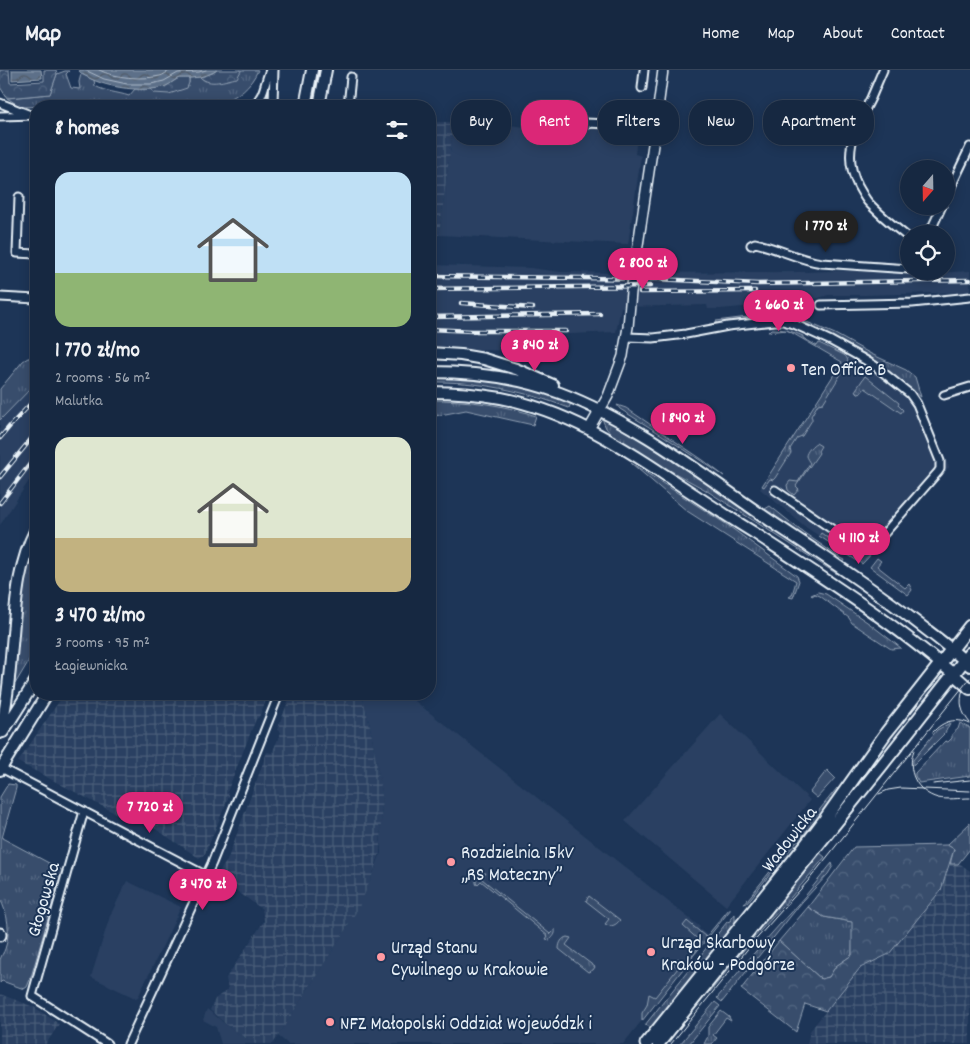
<!DOCTYPE html>
<html lang="en">
<head>
<meta charset="utf-8">
<style>
  :root { --surface:#162841; --page:#1f3048; --text:#f1f3f6; --muted:#9ea6b1; --line:#35445a; --accent:#db2777 }
  body { margin:0; font-family:Dekko,sans-serif; background:var(--page); color:var(--text); height:100vh; display:flex; flex-direction:column; font-size:19px; white-space:nowrap }
  * { box-sizing:border-box; margin:0 }
  p { font-size:16px; color:var(--muted) }
  .icon { flex:none; width:28px; height:28px; fill:none; stroke:currentColor; stroke-width:2; stroke-linecap:round; stroke-linejoin:round }
  .map { position:relative; flex:1; overflow:hidden }
  .panel { position:absolute; left:30px; top:30px; width:406px; height:600px; display:flex; flex-direction:column; background:var(--surface); border-radius:20px; box-shadow:0 2px 12px #0003,0 0 0 1px var(--line) }
  .panel>* { flex:none }
  .hud { position:absolute; left:451px; top:30px; width:444px; height:45px; display:flex; gap:10px }
  .needle { width:32px; rotate:200deg }
  .controls { position:absolute; left:900px; top:90px; display:grid; gap:10px }
  .controls a { display:grid; place-items:center; width:55px; height:55px; border-radius:50%; background:var(--surface); box-shadow:0 2px 12px #0003,0 0 0 1px var(--line); font-size:25px }
  .price { position:absolute; translate:-50% -42px; padding:0 11px; border-radius:18px; background:var(--accent); color:#fff; font-size:16px; line-height:32px; filter:drop-shadow(0 1px 2px #0008) }
  .price::after { content:''; position:absolute; left:50%; top:30px; width:15px; height:11px; margin-left:-8px; background:inherit; clip-path:polygon(0 0,100% 0,50% 100%) }
  .price.on { background:#222; color:#fff }
  ul { padding:0; list-style:none }
  li { display:grid; align-content:center; gap:10px; height:265px; padding:0 25px }
  li span { display:grid; place-items:center; height:155px; border-radius:15px; color:#555 }
  li>.icon { margin-inline-start:auto }
  span .icon { width:90px; height:90px; fill:#fffc; stroke-width:1 }
  li b { font-size:21px }
  h2 { display:flex; justify-content:space-between; align-items:center; height:60px; padding:0 25px; font-size:21px }
  .chip { padding:0 18px; border-radius:20px; background:var(--surface); box-shadow:0 2px 12px #0003,0 0 0 1px var(--line); font-size:18px; line-height:45px }
  .chip.on { background:var(--accent); color:#fff }
  header { display:flex; align-items:center; gap:30px; box-sizing:border-box; height:70px; padding:0 25px; background:var(--surface); border-bottom:1px solid var(--line) }
  header strong { font-size:24px }
  nav { display:flex; gap:28px; margin-inline-start:auto; font-size:18px }
  .map>svg:first-child { display:block }
</style>
</head>
<body>
<header>
<strong>Map</strong>
<nav><a>Home</a><a>Map</a><a>About</a><a>Contact</a></nav>
</header>
<div class="map">
<svg width="970" height="974" viewBox="0 0 970 974">
  <defs>
    <pattern id="industrial-grid" width="8" height="8" patternUnits="userSpaceOnUse" patternTransform="scale(1.25)"><rect width="8" height="8" fill="#2a4162"/><path d="M0 4h8M4 0v8" fill="none" stroke="#495d79"/></pattern>
    <pattern id="grass-tufts" width="24" height="20" patternUnits="userSpaceOnUse" patternTransform="scale(1.25)"><rect width="24" height="20" fill="#374d6c"/><path d="M3 7l-1-3M5 7V3M7 7l1-3M15 17l-1-3M17 17v-4M19 17l1-3" fill="none" stroke="#546782"/></pattern>
    <pattern id="forest-crowns" width="20" height="18" patternUnits="userSpaceOnUse" patternTransform="scale(1.25)"><rect width="20" height="18" fill="#374d6c"/><path d="M2 6a3 3 0 1 1 6 0M12 15a3 3 0 1 1 6 0" fill="none" stroke="#546782"/></pattern>
    <pattern id="water-waves" width="16" height="10" patternUnits="userSpaceOnUse" patternTransform="scale(1.25)"><rect width="16" height="10" fill="#5d7089"/><path d="M0 5q4-4 8 0t8 0" fill="none" stroke="#505a66"/></pattern>
  </defs>
  <rect width="100%" height="100%" fill="#1d3557"/>
  <filter id="ink" filterUnits="userSpaceOnUse"><feTurbulence type="fractalNoise" baseFrequency=".02" numOctaves="2"/><feDisplacementMap in="SourceGraphic" scale="10" xChannelSelector="R" yChannelSelector="G"/><feConvolveMatrix kernelMatrix="1 2 1 2 8 2 1 2 1" color-interpolation-filters="sRGB"/></filter>
  <g filter="url(#ink)">
    <path fill="#2a4162" d="M454 52 492 53 577 63 578 55 638 58 635 84 641 86 628 174 439 165Z
      M430 195 530 198 560 202 619 203 807 202 857 200 921 204 970 201V222L864 225H828L809 231 720 239H708L707 235 621 237 616 262 526 266 529 281 478 280 430 276Z
      M853 274 906 300 915 307 923 336 949 397 862 494 807 458 760 419Z
      M36 310V400L0 455V347Z
      M362 624H406L655 821 700 857 699 859 709 867 623 974H288L278 966 346 859 371 809 381 783V753L382 723 370 656Z
      M720 644 810 730 726 836 625 751Z
      M127 811 181 837 165 871 137 929 91 907 110 846Z
      M207 939 230 958 255 974H221L216 957 203 950Z"/>
    <path fill="url(#industrial-grid)" d="M430 52H454L439 165H430Z
      M64 624H260L267 628 259 647 256 649 227 722 229 726 205 784 199 788 138 747 134 753 18 692Z
      M291 624H362L370 656 382 723 380 783 371 809 359 837 346 859 273 974H255L230 958 210 940 215 929 228 919 226 908 264 851 262 839 216 806 227 791 267 682 272 683 281 662 277 660Z
      M959 793 970 801V974H807L810 961 860 898 889 884 941 820 950 794H958Z
      M0 924 34 937 59 954 46 974H0Z"/>
    <path fill="url(#grass-tufts)" stroke="#909fb2" d="M241 0H258C251 16 238 27 221 32 200 38 171 36 148 36 106 36 64 35 21 37L7 28 50 24 57 4 65 1H69L66 4 71 18 80 19 79 12 81 4 94 10 95 16C106 22 117 22 129 26L135 19H151L154 23 189 13V8L200 7 205 11Z
      M788 242V244L835 264 871 284 906 300 915 307 921 327 869 286 800 250C773 241 743 250 716 254V251Z
      M771 259C783 259 792 261 803 266V268L817 276 819 273 844 285C849 289 848 292 846 296L823 333 818 334 811 346 812 348V350L802 366 797 368 790 379 791 383 775 408 773 410 770 409 764 417 762 416 842 292 787 260 768 262Z
      M28 288H34L36 289V313L0 350V319L23 291Z
      M865 306 899 333 898 335 903 340 901 343 865 318 860 324 855 321Z
      M430 307C476 304 529 316 571 333L569 338C524 321 478 311 430 312Z
      M430 330C466 330 502 334 536 346L533 355 466 340 430 347Z
      M617 335 626 338 703 390 724 406 662 365 620 339Z
      M603 349 618 357 647 374 838 502 837 504 704 419 662 396 613 366 606 358 603 351Z
      M816 373 821 376 818 381 819 383 796 416 799 419 794 425 788 420 787 415 790 411 798 412 810 393C809 392 806 387 806 386 806 382 813 374 816 373Z
      M631 393 726 454 797 506 799 511 793 528 789 527 792 525 796 511 687 441Z
      M770 436 800 460 839 487 845 490 844 492 838 489 771 443 765 439Z
      M821 463 851 484 856 480C866 484 871 482 879 474L880 475 862 494 819 466Z
      M36 471V579L15 614 21 530 25 502Z
      M877 488 881 491 877 496 905 518 909 514 912 520 908 525 870 497Z
      M818 522 826 524 870 554 901 578 891 579 852 553 849 548 820 526 815 524 812 526 811 525Z
      M950 653 945 663 913 695V690L937 660Z
      M960 653 970 658V706L919 713 915 706V703L945 671 948 672 952 668V664L958 659Z
      M827 700 835 708 817 728 810 722Z
      M8 714 16 715V718L2 768 62 800 31 907 27 917 24 919 2 911 0 913C0 906 0 896 0 890 1 886 4 882 5 879 11 862 8 844 0 829V727Z
      M837 718 839 720 822 743 788 782 747 833 744 834Z
      M858 735 820 783 825 787 791 827 752 870 710 922 708 919Z
      M970 753V779L958 794H950L954 779 947 775Z
      M832 793 833 796 828 804 802 832 722 932 717 928 755 882 806 825Z
      M480 803H486L482 809 550 864 555 859V860C556 864 553 867 550 870L546 869 548 866 481 811 477 815 476 813V809Z
      M589 826 620 850C616 855 611 858 605 854L609 849 586 831Z
      M808 837 824 847 853 852 852 885 836 896 829 907 821 909 779 871Z
      M729 839H731L685 896 677 889 678 888 683 892 688 890 702 873 683 856 687 851 706 867Z
      M735 844V855L664 943 651 957 645 955 727 852 730 851Z
      M567 867 571 868 566 875 595 897 593 900 588 902 559 879C559 873 562 868 567 867Z
      M674 892 683 899 642 951V943L647 935 649 924 655 927 678 898 673 894Z
      M715 932 720 936 689 974H680Z
      M721 941 729 947 731 951 726 948 713 965 717 968 712 974H704L708 966V957Z"/>
    <path fill="url(#forest-crowns)" stroke="#909fb2" d="M0 0H9L10 13 44 11V0H56L57 4 50 24 7 28 0 17Z
      M217 0H241V1L237 8C225 10 210 17 200 7L213 3Z
      M179 8H189V13L187 18 169 24 154 23 151 19 166 16Z
      M947 775 954 779 941 820 889 884 860 898 826 941 805 934 796 962 741 919 779 871 821 909 829 907 836 896 852 885V852L824 847 808 837 854 777Z"/>
    <path fill="url(#water-waves)" stroke="#95a4b5" d="M12 0H41L42 8 12 10Z
      M78 0H217C208 6 198 8 187 8 185 8 182 8 179 8 175 9 171 14 166 16 145 24 93 17 78 0Z"/>
    <g fill="none" stroke-linecap="round" stroke-linejoin="round">
      <path stroke="#b0bdcc" stroke-width="1" d="M85 0 104 9 127 14H151L164 11 178 3 199 2 206 0
        M99 0C115 8 142 10 160 6 164 5 167 2 171 0"/>
      <defs>
        <path id="minor" d="M883 0C879 9 875 19 871 28 856 58 841 82 858 116 861 121 864 127 868 132 880 145 895 157 909 168
          M642 18 644 0
          M258 32C266 29 272 30 277 36
          M0 33 28 44
          M273 33 274 0
          M253 36C265 25 264 14 270 0
          M348 36 351 7
          M0 46 36 45
          M538 51 656 56
          M19 127 17 183 36 184
          M946 127 970 77
          M929 164 942 136
          M751 175 755 173C778 178 799 190 822 193L909 199
          M0 227 36 229
          M821 235 912 233 970 227
          M627 267 653 268 686 264 728 256 775 251H783L794 254 831 271 860 287 875 296 910 324 917 334 940 391V399L938 402 875 474C868 479 863 479 855 475L775 420
          M944 325 970 317
          M1 698 207 806
          M84 741 32 926 107 974
          M128 974 212 793 279 624"/>
        <path id="tertiary" d="M589 359 608 326 623 286 624 279 628 257 631 222 654 68 663 0"/>
        <path id="secondary" d="M305 36 312 0
          M319 36 326 0
          M430 283 461 285 484 289 516 299 553 315
          M430 302C474 302 518 307 560 323 637 352 707 408 775 454 822 485 870 516 915 551 933 565 953 579 970 596
          M430 322C454 322 478 324 501 328 564 340 619 374 671 409 698 427 725 445 753 462 828 511 904 559 970 619
          M3 662 36 610
          M0 663C8 631 10 597 13 564 16 527 19 492 36 459
          M0 700 47 624"/>
        <path id="primary" d="M0 864V865
          M646 974 804 777 825 749 886 663 970 556
          M658 974 882 695 970 583"/>
      </defs>
      <use href="#minor" stroke="#e8f1f8" stroke-width="11"/>
      <use href="#tertiary" stroke="#e8f1f8" stroke-width="12"/>
      <use href="#secondary" stroke="#e8f1f8" stroke-width="14"/>
      <use href="#primary" stroke="#e8f1f8" stroke-width="15"/>
      <use href="#minor" stroke="#1d3557" stroke-width="7"/>
      <use href="#tertiary" stroke="#1d3557" stroke-width="9"/>
      <use href="#secondary" stroke="#1d3557" stroke-width="10"/>
      <use href="#primary" stroke="#1d3557" stroke-width="11"/>
      <path stroke="#e8f1f8" stroke-width="1" d="M963 619C959 633 961 642 970 653
        M933 662C943 651 956 647 970 654
        M914 680C906 700 916 722 938 728 948 730 959 728 970 728
        M933 714 970 710
        M879 724 888 720 901 718 970 721
        M671 974 750 876 808 811 970 608"/>
      <defs>
        <path id="rail" d="M430 206 657 209 758 214 970 210
          M430 219 650 216
          M640 222 755 221
          M461 233 533 238
          M430 247 600 244
          M430 259 472 261H566
          M0 368 10 356 36 328
          M0 407 36 363
          M0 433 36 386"/>
      </defs>
      <use href="#rail" stroke="#e8f1f8" stroke-width="4.5"/>
      <use href="#rail" stroke="#1d3557" stroke-width="2.5" stroke-dasharray="8" stroke-linecap="butt"/>
    </g>
  </g>
  <g fill="#ff9aa2" stroke="#1d3557" stroke-width="2">
    <circle cx="791" cy="298" r="5"/>
    <circle cx="451" cy="792" r="5"/>
    <circle cx="651" cy="882" r="5"/>
    <circle cx="381" cy="887" r="5"/>
    <circle cx="330" cy="952" r="5"/>
  </g>
  <g text-anchor="middle" stroke-width="4" stroke-linejoin="round" paint-order="stroke">
    <g font-size="19" fill="#e8f1f8" stroke="#1d3557" text-anchor="start">
      <text x="801" y="305">Ten Office B</text>
      <text x="461" y="788">Rozdzielnia 15kV<tspan x="461" dy="22">„RS Mateczny”</tspan></text>
      <text x="661" y="878">Urząd Skarbowy<tspan x="661" dy="22">Kraków - Podgórze</tspan></text>
      <text x="391" y="883">Urząd Stanu<tspan x="391" dy="22">Cywilnego w Krakowie</tspan></text>
      <text x="340" y="959">NFZ Małopolski Oddział Wojewódzk i</text>
    </g>
    <g font-size="19" fill="#e8f1f8" stroke="#1d3557">
      <text transform="translate(788 768) rotate(-52)" y="7">Wadowicka</text>
      <text transform="translate(42 829) rotate(-74)" y="7">Głogowska</text>
    </g>
  </g>
</svg>
<div class="controls">
<a><svg class="needle" viewBox="-14 -14 28 28"><path d="M0-13l5 13h-10z" fill="#e53935"/><path d="M0 13l5-13h-10z" fill="#9ea6b1"/></svg></a>
<a><svg class="icon" aria-label="locate" viewBox="0 0 24 24"><circle cx="12" cy="12" r="6"/><path d="M12 2v4M12 18v4M2 12h4M18 12h4"/></svg></a>
</div>
<b class="price on" style="left:826px;top:183px">1 770 zł</b>
<b class="price" style="left:643px;top:220px">2 800 zł</b>
<b class="price" style="left:779px;top:262px">2 660 zł</b>
<b class="price" style="left:535px;top:302px">3 840 zł</b>
<b class="price" style="left:683px;top:375px">1 840 zł</b>
<b class="price" style="left:859px;top:495px">4 110 zł</b>
<b class="price" style="left:150px;top:764px">7 720 zł</b>
<b class="price" style="left:203px;top:841px">3 470 zł</b>
<div class="hud">
<a class="chip">Buy</a>
<a class="chip on">Rent</a>
<a class="chip">Filters</a>
<a class="chip">New</a>
<a class="chip">Apartment</a>
</div>
<section class="panel">
<h2>8 homes<svg class="icon" aria-label="filters" viewBox="0 0 24 24"><path d="M4 7h16M4 17h16"/><circle cx="9" cy="7" r="2"/><circle cx="15" cy="17" r="2"/></svg></h2>
<ul>
<li><span style="background:linear-gradient(#bfe0f5 65%,#8fb573 0)"><svg class="icon" aria-label="home" viewBox="0 0 24 24"><path d="M3 11l9-7 9 7M6 9v11h12V9"/></svg></span><div><b>1 770 zł/mo</b><p>2 rooms · 56 m²</p><p>Malutka</p></div></li>
<li><span style="background:linear-gradient(#dfe7d0 65%,#c2b280 0)"><svg class="icon" aria-label="home" viewBox="0 0 24 24"><path d="M3 11l9-7 9 7M6 9v11h12V9"/></svg></span><div><b>3 470 zł/mo</b><p>3 rooms · 95 m²</p><p>Łagiewnicka</p></div></li>
</ul>
</section>
</div>
</body>
</html>
